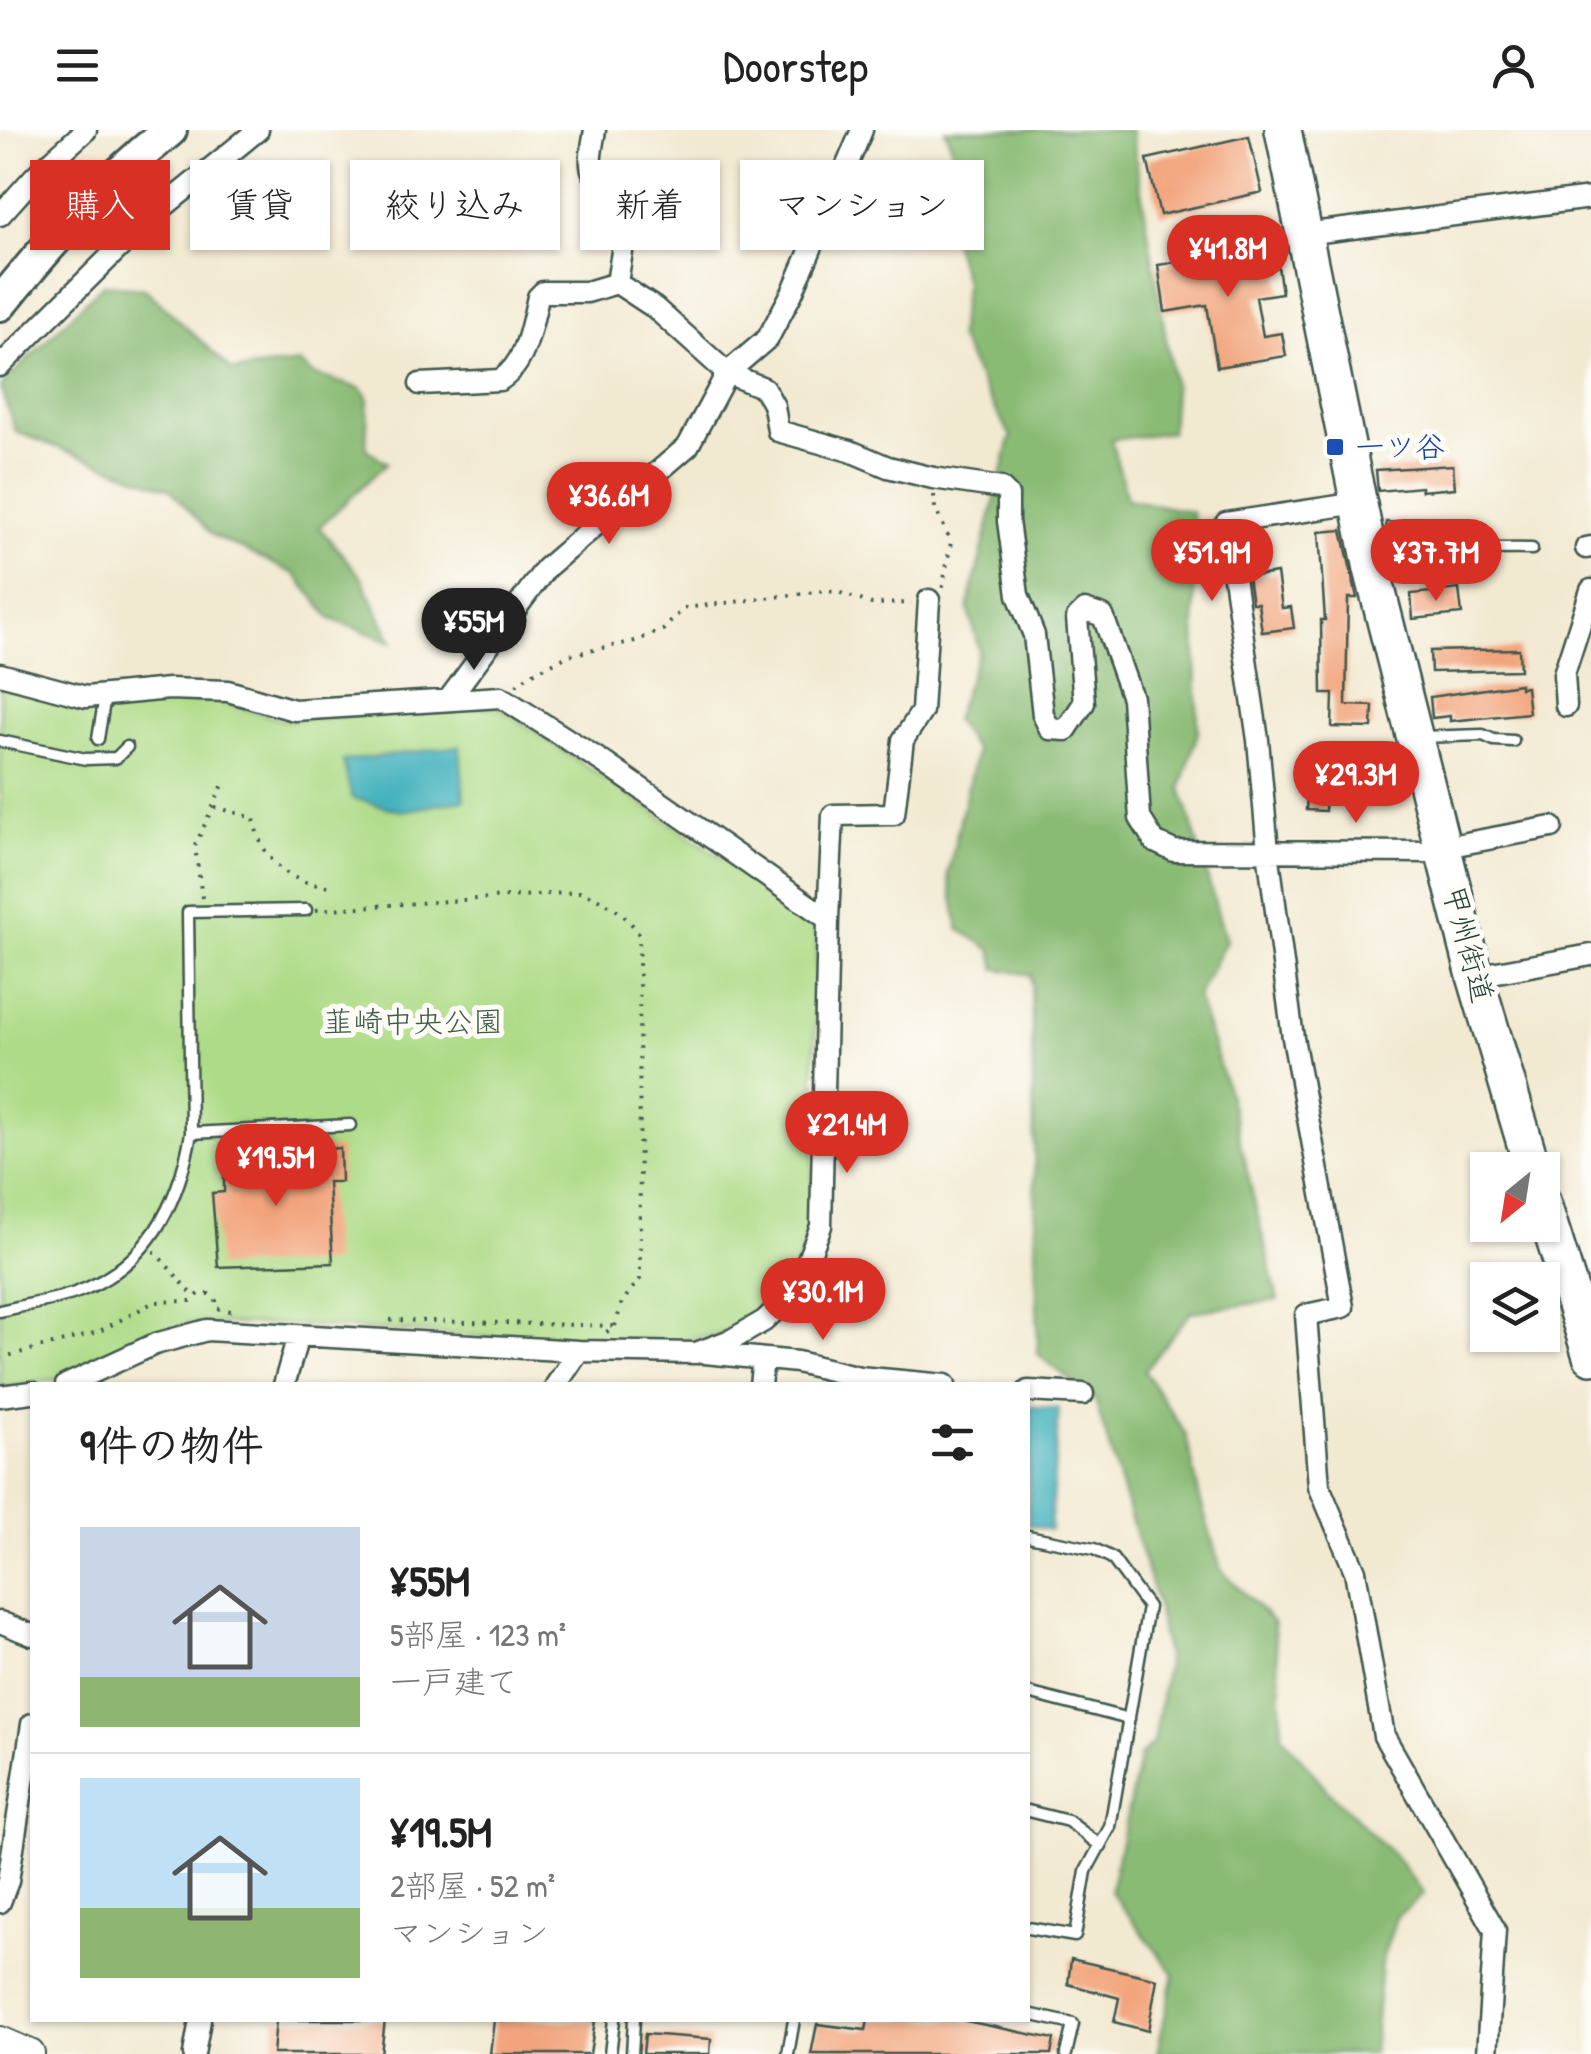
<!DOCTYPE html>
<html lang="ja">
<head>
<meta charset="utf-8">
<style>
  :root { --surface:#fff; --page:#f6f6f6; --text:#222; --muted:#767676; --line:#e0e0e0; --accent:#d93025 }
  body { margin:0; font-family:"Patrick Hand","Klee One",sans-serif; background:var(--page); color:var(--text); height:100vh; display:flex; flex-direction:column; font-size:38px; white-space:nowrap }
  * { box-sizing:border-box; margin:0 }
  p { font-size:32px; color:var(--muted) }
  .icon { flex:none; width:55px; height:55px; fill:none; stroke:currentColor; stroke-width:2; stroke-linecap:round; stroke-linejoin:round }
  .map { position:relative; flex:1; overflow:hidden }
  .sheet { position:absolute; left:30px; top:1252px; width:1000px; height:640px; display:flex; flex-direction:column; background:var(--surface); border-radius:0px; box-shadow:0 2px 8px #0004 }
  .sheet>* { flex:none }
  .hud { position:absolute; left:30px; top:30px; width:1000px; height:90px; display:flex; gap:20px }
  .needle { width:65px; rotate:210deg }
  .fabs { position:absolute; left:1470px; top:1022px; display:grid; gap:20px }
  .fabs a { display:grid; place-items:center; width:90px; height:90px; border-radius:0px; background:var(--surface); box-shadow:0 2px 8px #0004; font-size:50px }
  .price { position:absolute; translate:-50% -85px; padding:0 22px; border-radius:35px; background:var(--accent); color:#fff; font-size:32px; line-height:65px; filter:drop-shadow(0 2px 5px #0008) }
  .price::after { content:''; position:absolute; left:50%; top:60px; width:30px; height:22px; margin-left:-15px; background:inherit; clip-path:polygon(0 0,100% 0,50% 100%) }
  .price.selected { background:#222; color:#fff }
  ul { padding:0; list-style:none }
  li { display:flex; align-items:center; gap:30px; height:250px; padding:0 50px }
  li+li { border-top:2px solid var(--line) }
  li span { display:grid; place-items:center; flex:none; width:280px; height:200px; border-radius:0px; color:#555 }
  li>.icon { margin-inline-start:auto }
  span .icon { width:120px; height:120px; fill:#fffc; stroke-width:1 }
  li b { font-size:42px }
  h2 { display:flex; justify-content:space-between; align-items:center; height:120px; padding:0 50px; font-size:42px }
  .pill { padding:0 35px; border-radius:0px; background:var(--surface); box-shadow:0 2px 8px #0004; font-size:35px; line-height:90px }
  .pill.selected { background:var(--accent); color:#fff }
  header { display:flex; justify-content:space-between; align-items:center; height:130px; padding:0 50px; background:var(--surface); font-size:45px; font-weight:600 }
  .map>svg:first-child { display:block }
</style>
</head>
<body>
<header><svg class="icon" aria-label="menu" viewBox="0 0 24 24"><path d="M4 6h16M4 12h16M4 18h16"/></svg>Doorstep<svg class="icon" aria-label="person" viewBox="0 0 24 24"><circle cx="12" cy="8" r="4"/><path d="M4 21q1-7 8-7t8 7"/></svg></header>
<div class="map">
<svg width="1591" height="1924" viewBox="0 0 1591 1924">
  <rect width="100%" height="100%" fill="#fdfcf7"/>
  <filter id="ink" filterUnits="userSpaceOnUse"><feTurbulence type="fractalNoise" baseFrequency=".01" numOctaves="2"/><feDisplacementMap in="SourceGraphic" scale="20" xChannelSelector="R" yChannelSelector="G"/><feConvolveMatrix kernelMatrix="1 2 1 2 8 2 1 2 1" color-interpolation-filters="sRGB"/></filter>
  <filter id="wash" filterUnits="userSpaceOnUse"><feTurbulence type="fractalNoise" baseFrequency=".0048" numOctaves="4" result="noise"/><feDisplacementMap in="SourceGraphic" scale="40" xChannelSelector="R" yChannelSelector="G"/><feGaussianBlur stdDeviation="2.25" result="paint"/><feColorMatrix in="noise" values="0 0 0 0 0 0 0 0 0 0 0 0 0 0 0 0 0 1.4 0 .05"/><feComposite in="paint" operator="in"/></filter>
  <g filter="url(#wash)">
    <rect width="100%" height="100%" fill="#f2e9d1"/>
    <path fill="#aedb87" stroke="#668c5e" stroke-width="2.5" d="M0 554 93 577 158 566 221 572 283 590 497 576 817 792 812 1094 794 1144 774 1168 748 1189 719 1204 671 1212 510 1208 280 1194H188L57 1249 0 1258Z"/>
    <path fill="#8abb74" stroke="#547c54" stroke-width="2.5" d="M945 0H1131L1174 257 1171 302 1111 310 1127 369 1192 382 1198 602 1181 658 1226 811 1197 867 1228 962 1278 1170 1191 1182 1144 1241 1186 1305 1200 1369 1221 1440 1273 1492 1280 1549 1282 1605 1330 1663 1397 1729 1424 1764 1396 1787 1381 1833 1373 1924H1157L1174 1844 1110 1761 1140 1626 1153 1613 1167 1534 1157 1474 1095 1270 1038 1224 1031 845 996 839 992 820 959 799 948 743 976 621 954 590 979 521 968 477 1011 306 983 258 958 207 965 152 950 99 952 17Z
      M103 154 145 159 233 241 300 233 312 244 362 259 368 269 366 319 387 333 319 397 362 448 392 512 331 489 295 444 212 405 170 359 16 302 0 257Z"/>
    <path fill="#41b0bc" stroke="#307678" stroke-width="2.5" d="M460 616 464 670 402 681 352 668 343 631Z
      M1028 1276 1059 1279 1050 1400 1028 1395Z"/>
    <g id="blocks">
      <path fill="#f2a47c" d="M1249 6 1262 62 1160 85 1147 29Z
        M1275 116 1282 163 1256 167 1263 206 1282 203 1286 226 1217 237 1207 175 1165 182 1158 135Z
        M1453 335 1455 358 1421 361V357L1378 361 1376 340Z
        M1386 392 1443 395 1442 411 1388 412Z
        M1342 400 1357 468H1348L1346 575 1373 576 1372 598 1332 597 1333 564H1322L1321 490H1325L1319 402Z
        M1277 443 1282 478 1291 477 1294 498 1262 502 1258 473H1252L1248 447Z
        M1459 459 1462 484 1413 489 1411 464Z
        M1519 519 1520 540 1431 542 1430 521Z
        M1520 554V558L1526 557 1529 583 1450 591V586L1432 588 1430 567Z
        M1308 651H1326L1325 681 1306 680Z
        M340 1018 341 1052H328L333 1133 218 1137 212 1063 224 1062V1026Z
        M1071 1829 1157 1849 1148 1901 1114 1892 1119 1868 1068 1854Z
        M276 1890H385L381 1924H273Z
        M494 1890 595 1891 590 1924H490Z
        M868 1890H961L1054 1909 1051 1924H811L817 1894 866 1900Z
        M645 1904 711 1909 710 1924H643Z"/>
    </g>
  </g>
  <g filter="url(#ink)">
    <use href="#blocks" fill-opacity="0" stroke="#3f574c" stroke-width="2.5"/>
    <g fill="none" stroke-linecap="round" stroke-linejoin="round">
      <defs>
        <path id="service" d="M1374 420C1427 422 1479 418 1532 419
          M1420 607 1483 605 1494 610 1513 611
          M98 609 105 566
          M0 611 86 629 116 628 127 617
          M191 1003 188 782 306 780
          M0 1181C25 1175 51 1171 75 1163 147 1137 179 1075 191 1003L350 995
          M1028 1406 1094 1419 1112 1428 1148 1477 1110 1697 1086 1741 1075 1806 1028 1798
          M1028 1563 1129 1589
          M1028 1681 1068 1691 1101 1716
          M1028 1884 1073 1894 1066 1924
          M610 1924 614 1890
          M632 1924 634 1890
          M788 1924 794 1890"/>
        <path id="minor" d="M595 0C588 40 585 47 624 64L629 78 617 153 655 178 727 243 764 258 774 276 778 301 850 321 888 337 933 348 1001 358 1008 365V391L1018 465 1034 505 1043 585 1050 599 1066 600 1084 573 1077 488 1085 480 1103 486 1132 568 1140 688 1155 712 1174 721 1443 722 1456 715 1552 697
          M0 85 35 46 86 0
          M1304 104 1591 68
          M0 236 146 91 258 0
          M420 254 500 250C527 233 531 196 538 167L543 162H587L617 153
          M1358 373 1226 393 1258 610 1268 721 1293 908 1343 1177 1306 1185 1319 1356 1355 1441 1384 1606 1495 1800 1487 1924
          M1586 418 1591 417
          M0 544 86 567 169 559 228 561 294 580 501 567 603 632 828 789 821 1096 800 1150 783 1173 764 1191 733 1209 696 1223 579 1221 207 1200 155 1214 66 1255
          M449 569 546 438 688 316 727 243 768 208 792 163 862 0
          M1566 576 1564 544 1591 460
          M828 789 833 685 894 684 903 610 922 581 929 470
          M1475 846 1591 825
          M705 1223 797 1232 859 1247 945 1255
          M284 1255 298 1206
          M556 1255 579 1221
          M760 1255 763 1229
          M1028 1261 1083 1264
          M0 1266 32 1262
          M0 1492 32 1505
          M0 1772 8 1751 32 1594
          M194 1924 200 1890"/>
        <path id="tertiary" d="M0 1911 30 1924"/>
        <path id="primary" d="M0 174C54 107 103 54 170 0"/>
        <path id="trunk" d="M1283 0 1372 439 1475 846 1533 1040
          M1542 1071 1591 1226"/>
      </defs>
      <use href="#service" stroke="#3f574c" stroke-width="15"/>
      <use href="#minor" stroke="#3f574c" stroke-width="25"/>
      <use href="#tertiary" stroke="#3f574c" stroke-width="32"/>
      <use href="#primary" stroke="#3f574c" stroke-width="38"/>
      <use href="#trunk" stroke="#3f574c" stroke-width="40"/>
      <path stroke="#3f574c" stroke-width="4" stroke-dasharray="2.5 8" stroke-linecap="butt" d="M934 365 935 378 951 412 942 460
        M516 555 531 544 570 525 635 511 663 500 684 478 824 461 838 462 872 474 912 473
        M215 677 254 688C259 728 290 756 332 756
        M202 768 195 716 225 650
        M316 780 580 762C604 770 626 782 639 805L640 1149 622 1172 615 1196 605 1203
        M154 1121 194 1166
        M390 1190 615 1196
        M0 1228 98 1202 154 1172 191 1171 199 1164H209L216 1171V1178L231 1181"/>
      <use href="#service" stroke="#fff" stroke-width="10"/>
      <use href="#minor" stroke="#fff" stroke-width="20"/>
      <use href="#tertiary" stroke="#fff" stroke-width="28"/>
      <use href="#primary" stroke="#fff" stroke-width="32"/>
      <use href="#trunk" stroke="#fff" stroke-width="35"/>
    </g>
  </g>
  <rect fill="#1a4fb4" stroke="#fdfcf7" stroke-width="4" x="1325" y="307" width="20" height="20" rx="5"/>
  <g text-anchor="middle" stroke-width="10" stroke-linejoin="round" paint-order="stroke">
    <g font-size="30" fill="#164399" stroke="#fdfcf7" text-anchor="start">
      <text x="1355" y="327">一ツ谷</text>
    </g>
    <g font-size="30" fill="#1f3d34" stroke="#fdfcf7">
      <text transform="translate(1468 814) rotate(75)" y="10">甲州街道</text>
    </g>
    <g font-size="30" fill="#3c5d45" stroke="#fdfcf7">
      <text x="413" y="902">韮崎中央公園</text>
    </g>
  </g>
</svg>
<div class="fabs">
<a><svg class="needle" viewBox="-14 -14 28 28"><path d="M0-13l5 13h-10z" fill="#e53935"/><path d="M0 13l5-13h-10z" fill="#767676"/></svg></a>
<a><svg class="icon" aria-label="layers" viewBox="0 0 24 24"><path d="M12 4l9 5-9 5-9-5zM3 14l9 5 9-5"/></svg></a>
</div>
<b class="price" style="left:1228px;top:170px">¥41.8M</b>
<b class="price" style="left:609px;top:417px">¥36.6M</b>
<b class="price" style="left:1212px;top:474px">¥51.9M</b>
<b class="price" style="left:1436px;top:474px">¥37.7M</b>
<b class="price selected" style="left:474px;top:543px">¥55M</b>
<b class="price" style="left:1356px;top:696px">¥29.3M</b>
<b class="price" style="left:847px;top:1046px">¥21.4M</b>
<b class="price" style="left:276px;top:1079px">¥19.5M</b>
<b class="price" style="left:823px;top:1213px">¥30.1M</b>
<div class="hud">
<a class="pill selected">購入</a>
<a class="pill">賃貸</a>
<a class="pill">絞り込み</a>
<a class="pill">新着</a>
<a class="pill">マンション</a>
</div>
<section class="sheet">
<h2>9件の物件<svg class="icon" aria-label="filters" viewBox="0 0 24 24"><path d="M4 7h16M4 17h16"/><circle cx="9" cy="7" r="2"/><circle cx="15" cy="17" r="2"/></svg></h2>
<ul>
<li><span style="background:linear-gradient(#c9d6e8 75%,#8fb573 0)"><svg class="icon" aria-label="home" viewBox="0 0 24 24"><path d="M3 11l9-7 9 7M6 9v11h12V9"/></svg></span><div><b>¥55M</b><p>5部屋 · 123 m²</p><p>一戸建て</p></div></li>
<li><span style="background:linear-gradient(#bfe0f5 65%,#8fb573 0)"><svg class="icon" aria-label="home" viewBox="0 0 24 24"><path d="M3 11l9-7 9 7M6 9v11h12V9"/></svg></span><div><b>¥19.5M</b><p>2部屋 · 52 m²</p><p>マンション</p></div></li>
</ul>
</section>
</div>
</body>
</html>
